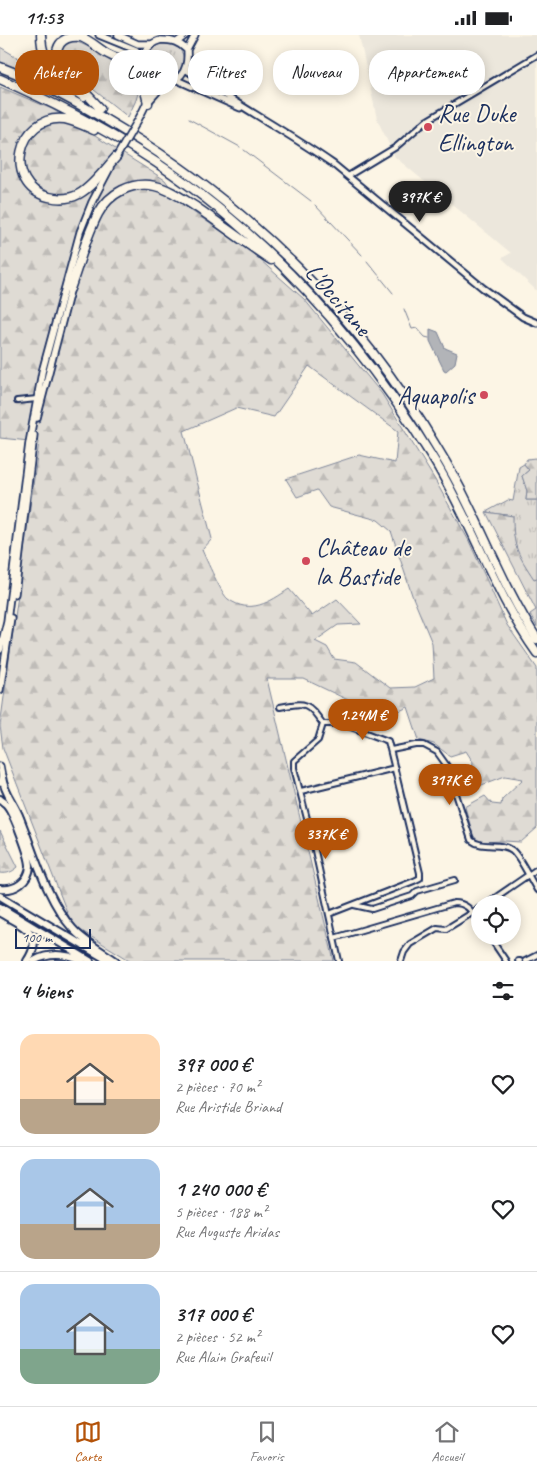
<!DOCTYPE html>
<html lang="fr">
<head>
<meta charset="utf-8">
<style>
  :root { --surface:#fff; --page:#f6f6f6; --text:#202124; --muted:#757577; --line:#e0e0e0; --accent:#b45309 }
  body { margin:0; font-family:Caveat,sans-serif; background:var(--page); color:var(--text); height:100vh; display:flex; flex-direction:column; font-size:19px; white-space:nowrap }
  * { box-sizing:border-box; margin:0 }
  p { font-size:16px; color:var(--muted) }
  .icon { flex:none; width:28px; height:28px; fill:none; stroke:currentColor; stroke-width:2; stroke-linecap:round; stroke-linejoin:round }
  .map { position:relative; height:926px; overflow:hidden }
  .drawer { display:flex; flex-direction:column; background:var(--surface); flex:1 }
  .drawer>* { flex:none }
  .guide { position:absolute; left:15px; top:15px; width:508px; height:45px; display:flex; gap:10px }
  .fabs { position:absolute; left:471px; top:860px; display:grid; gap:10px }
  .fabs a { display:grid; place-items:center; width:50px; height:50px; border-radius:50%; background:var(--surface); box-shadow:0 2px 12px #0003; font-size:25px }
  .scale { position:absolute; left:15px; bottom:12px; width:76px; box-sizing:border-box; padding-left:5px; border:2px solid #1b2f5e; border-top:0; font-size:14px; line-height:18px; white-space:nowrap; color:#1b2f5e; -webkit-text-stroke:4px #fcf5e5; paint-order:stroke }
  .price { position:absolute; translate:-50% -42px; padding:0 11px; border-radius:18px; background:var(--accent); color:#fff; font-size:16px; line-height:32px; filter:drop-shadow(0 1px 2px #0008) }
  .price::after { content:''; position:absolute; left:50%; top:30px; width:15px; height:11px; margin-left:-8px; background:inherit; clip-path:polygon(0 0,100% 0,50% 100%) }
  .price.active { background:#222; color:#fff }
  ul { padding:0; list-style:none }
  li { display:flex; align-items:center; gap:15px; height:125px; padding:0 20px }
  li+li { border-top:1px solid var(--line) }
  li span { display:grid; place-items:center; flex:none; width:140px; height:100px; border-radius:15px; color:#555 }
  li>.icon { margin-inline-start:auto }
  span .icon { width:60px; height:60px; fill:#fffc; stroke-width:1 }
  li b { font-size:21px }
  h2 { display:flex; justify-content:space-between; align-items:center; height:60px; padding:0 20px; font-size:21px }
  .chip { padding:0 18px; border-radius:20px; background:var(--surface); box-shadow:0 2px 12px #0003; font-size:18px; line-height:45px }
  .chip.active { background:var(--accent); color:#fff }
  .status { display:flex; justify-content:space-between; align-items:center; height:35px; padding:0 25px; background:var(--surface); direction:ltr }
  .status svg { height:14px; fill:currentColor }
  .menu { display:flex; justify-content:space-around; align-items:center; height:70px; border-top:1px solid var(--line); background:var(--surface); font-size:14px; color:var(--muted) }
  .menu a { display:grid; justify-items:center; gap:2px }
  .menu .active { color:var(--accent) }
  .map>svg:first-child { display:block }
</style>
</head>
<body>
<div class="status"><b>11:53</b><svg viewBox="0 0 49 12"><path d="M0 12V9h3v3zM5 12V6h3v6zM10 12V3h3v9zM15 12V0h3v12zM26 1h20v11H26zM47 4h2v5h-2z"/></svg></div>
<div class="map">
<svg width="537" height="926" viewBox="0 0 537 926">
  <defs>
    <pattern id="grass-tufts" width="24" height="20" patternUnits="userSpaceOnUse" patternTransform="scale(1.25)"><rect width="24" height="20" fill="#dfdbd4"/><path d="M3 7l-1-3M5 7V3M7 7l1-3M15 17l-1-3M17 17v-4M19 17l1-3" fill="none" stroke="#bfbcb8"/></pattern>
    <pattern id="forest-firs" width="22" height="20" patternUnits="userSpaceOnUse" patternTransform="scale(1.25)"><rect width="22" height="20" fill="#dfdbd4"/><path d="M5 1l3.5 6h-7zM16 11l3.5 6h-7z" fill="#bfbcb8"/></pattern>
  </defs>
  <rect width="100%" height="100%" fill="#fcf5e5"/>
  <filter id="ink" filterUnits="userSpaceOnUse"><feTurbulence type="fractalNoise" baseFrequency=".02" numOctaves="2"/><feDisplacementMap in="SourceGraphic" scale="10" xChannelSelector="R" yChannelSelector="G"/><feConvolveMatrix kernelMatrix="1 2 1 2 8 2 1 2 1" color-interpolation-filters="sRGB"/></filter>
  <g filter="url(#ink)">
    <path fill="#ece7dc" d="M359 0H537V256L502 223 511 218 395 122 377 84Z"/>
    <path fill="url(#grass-tufts)" stroke="#7d8599" d="M148 26a18 18 0 1 1 36 0a18 18 0 1 1-36 0Z
      M524 429 529 435 522 441 527 456 526 465H537V543L534 545C517 519 513 513 512 481L486 477 508 465 513 466 519 432Z"/>
    <path fill="url(#forest-firs)" stroke="#7d8599" fill-rule="evenodd" d="M69 5C89 7 128 37 139 55L136 65 128 82 64 31C60 19 59 14 69 5Z
      M0 12 20 24 18 34 0 27Z
      M0 52 52 74 165 145 183 170 250 216 304 264 382 359 435 445 469 506 507 590 537 633V793L521 807 504 806 479 807 473 800 465 772 485 761 492 769 501 770 502 764 523 744 505 741 479 751 470 739 473 727 466 716 450 721 434 709 419 705 408 672 393 679 392 686 304 644H267L334 926H131L72 890 3 713 0 691 39 407 0 403ZM309 331 398 396 395 428 359 420 286 444 297 462 317 455 329 472 378 485 391 496 412 560 432 608 434 643 415 652 390 653 356 627 334 624 327 612 315 606 338 590 361 589 337 564 312 581 289 554C270 567 250 580 228 564 222 560 206 524 202 515L212 504 184 396 236 373 274 382Z
      M535 423 537 425V465H526L527 456 522 441 529 435 524 429 527 424Z
      M486 477 513 481C513 512 517 518 534 544L537 543V592L530 579 536 575Z
      M0 796 18 832C12 837 8 839 0 838Z"/>
    <path fill="#b2b4b8" stroke="#767f94" d="M430 294 438 297 445 313 457 318 455 328 446 336 444 335 430 306Z"/>
    <g fill="none" stroke-linecap="round" stroke-linejoin="round">
      <path stroke="#767f94" stroke-width="1" d="M189 84 240 112
        M244 115 311 166
        M315 170 362 220
        M367 226 393 258
        M404 274 412 294 417 293 425 302 429 303"/>
      <defs>
        <path id="minor" d="M348 141 396 112 426 86 537 20
          M17 366 37 364
          M280 672C307 667 307 667 323 689L318 705 294 726V733L314 811 339 926
          M323 689H343L388 706 420 838V843L414 846 329 879
          M391 715 416 710H424L437 717 447 731 471 805C483 815 500 806 512 815 521 823 530 844 537 855
          M301 756 395 733
          M486 869 537 834
          M354 870 372 874 412 861 417 856 455 845
          M489 901 506 926
          M334 903 454 868C469 868 472 878 480 889
          M401 926 404 917 410 909 437 893 446 894 480 873
          M518 926H520
          M525 926 537 920"/>
        <path id="tertiary" d="M187 32 188 36C235 69 286 96 333 129L483 253 523 282 537 288
          M177 45 240 73"/>
        <path id="secondary" d="M99 0 136 15 144 24
          M118 0 138 9H151
          M161 5C172 5 179 7 187 15 191 62 138 51 145 20 147 11 153 7 161 5Z
          M177 7 186 0
          M187 15 195 0
          M149 66 166 47
          M138 85C146 70 152 59 152 42
          M37 383 71 252
          M15 559 34 400
          M0 615 7 586 29 408 42 337 80 197 92 167 110 133
          M0 655 11 583
          M0 731 2 742 0 748"/>
        <path id="primary" d="M2 742C4 758 15 769 20 783 35 820 46 864 73 894 83 906 103 917 116 926
          M0 764C2 766 4 767 6 769 13 776 30 821 30 831 29 847 15 856 0 854
          M0 861 109 926
          M0 872 90 926
          M0 878C21 890 46 898 27 926
          M34 926C50 917 66 919 82 926"/>
        <path id="motorway" d="M41 0C42 33 58 44 84 62
          M119 26C141 41 142 42 148 68
          M0 32C43 48 84 71 123 95 251 173 359 281 436 411 447 429 458 448 467 467 490 513 509 561 537 604
          M0 44C48 65 95 89 140 117 262 194 359 303 434 425 472 487 494 558 537 618
          M100 73 58 29C54 13 60 0 81 2 91 6 99 14 108 19 119 25 133 28 145 32
          M94 95C85 91 75 86 65 84 17 78 2 151 49 162 58 164 70 164 79 159 92 152 106 133 117 121
          M70 254C79 229 86 202 98 179 109 158 132 146 155 151 170 154 183 164 196 172 221 189 245 208 271 225"/>
      </defs>
      <use href="#minor" stroke="#1b2f5e" stroke-width="8"/>
      <use href="#tertiary" stroke="#1b2f5e" stroke-width="9"/>
      <use href="#secondary" stroke="#1b2f5e" stroke-width="9"/>
      <use href="#primary" stroke="#1b2f5e" stroke-width="10"/>
      <use href="#motorway" stroke="#1b2f5e" stroke-width="11"/>
      <use href="#minor" stroke="#fcf5e5" stroke-width="4"/>
      <use href="#tertiary" stroke="#fcf5e5" stroke-width="5"/>
      <use href="#secondary" stroke="#fcf5e5" stroke-width="5.5"/>
      <use href="#primary" stroke="#fcf5e5" stroke-width="6"/>
      <use href="#motorway" stroke="#fcf5e5" stroke-width="8"/>
      <defs>
        <path id="secondary-bridge" d="M117 121 138 85"/>
      </defs>
      <use href="#secondary-bridge" stroke="#1b2f5e" stroke-width="9" stroke-linecap="butt"/>
      <use href="#secondary-bridge" stroke="#fcf5e5" stroke-width="5.5"/>
    </g>
  </g>
  <g fill="#d1495b" stroke="#fcf5e5" stroke-width="2">
    <circle cx="428" cy="92" r="5"/>
    <circle cx="484" cy="360" r="5"/>
    <circle cx="306" cy="526" r="5"/>
  </g>
  <g text-anchor="middle" stroke-width="4" stroke-linejoin="round" paint-order="stroke">
    <g font-size="25" fill="#1b2f5e" stroke="#fcf5e5" text-anchor="start">
      <text x="438" y="87">Rue Duke<tspan x="438" dy="29">Ellington</tspan></text>
      <text x="474" y="369" text-anchor="end">Aquapolis</text>
      <text x="316" y="521">Château de<tspan x="316" dy="29">la Bastide</tspan></text>
    </g>
    <g font-size="25" fill="#1b2f5e" stroke="#fcf5e5">
      <text transform="translate(339 264) rotate(49)" y="9">L'Occitane</text>
    </g>
  </g>
</svg>
<div class="fabs">
<a><svg class="icon" aria-label="locate" viewBox="0 0 24 24"><circle cx="12" cy="12" r="6"/><path d="M12 2v4M12 18v4M2 12h4M18 12h4"/></svg></a>
</div>
<div class="scale">100 m</div>
<b class="price active" style="left:420px;top:188px">397K €</b>
<b class="price" style="left:363px;top:706px">1.24M €</b>
<b class="price" style="left:450px;top:771px">317K €</b>
<b class="price" style="left:326px;top:825px">337K €</b>
<div class="guide">
<a class="chip active">Acheter</a>
<a class="chip">Louer</a>
<a class="chip">Filtres</a>
<a class="chip">Nouveau</a>
<a class="chip">Appartement</a>
</div>
</div>
<section class="drawer">
<h2>4 biens<svg class="icon" aria-label="filters" viewBox="0 0 24 24"><path d="M4 7h16M4 17h16"/><circle cx="9" cy="7" r="2"/><circle cx="15" cy="17" r="2"/></svg></h2>
<ul>
<li><span style="background:linear-gradient(#ffd9b3 65%,#b9a48a 0)"><svg class="icon" aria-label="home" viewBox="0 0 24 24"><path d="M3 11l9-7 9 7M6 9v11h12V9"/></svg></span><div><b>397 000 €</b><p>2 pièces · 70 m²</p><p>Rue Aristide Briand</p></div><svg class="icon" aria-label="heart" viewBox="0 0 24 24"><path d="M12 20l-8-8c-3-5 5-10 8-4 3-6 11-1 8 4z"/></svg></li>
<li><span style="background:linear-gradient(#a9c7e8 65%,#b9a48a 0)"><svg class="icon" aria-label="home" viewBox="0 0 24 24"><path d="M3 11l9-7 9 7M6 9v11h12V9"/></svg></span><div><b>1 240 000 €</b><p>5 pièces · 188 m²</p><p>Rue Auguste Aridas</p></div><svg class="icon" aria-label="heart" viewBox="0 0 24 24"><path d="M12 20l-8-8c-3-5 5-10 8-4 3-6 11-1 8 4z"/></svg></li>
<li><span style="background:linear-gradient(#a9c7e8 65%,#7fa58c 0)"><svg class="icon" aria-label="home" viewBox="0 0 24 24"><path d="M3 11l9-7 9 7M6 9v11h12V9"/></svg></span><div><b>317 000 €</b><p>2 pièces · 52 m²</p><p>Rue Alain Grafeuil</p></div><svg class="icon" aria-label="heart" viewBox="0 0 24 24"><path d="M12 20l-8-8c-3-5 5-10 8-4 3-6 11-1 8 4z"/></svg></li>
</ul>
</section>
<nav class="menu">
<a class="active"><svg class="icon" aria-label="map" viewBox="0 0 24 24"><path d="M3 6l6-2 6 2 6-2v14l-6 2-6-2-6 2zM9 4v14M15 6v14"/></svg>Carte</a>
<a><svg class="icon" aria-label="saved" viewBox="0 0 24 24"><path d="M7 4h10v16l-5-4-5 4z"/></svg>Favoris</a>
<a><svg class="icon" aria-label="home" viewBox="0 0 24 24"><path d="M3 11l9-7 9 7M6 9v11h12V9"/></svg>Accueil</a>
</nav>
</body>
</html>
